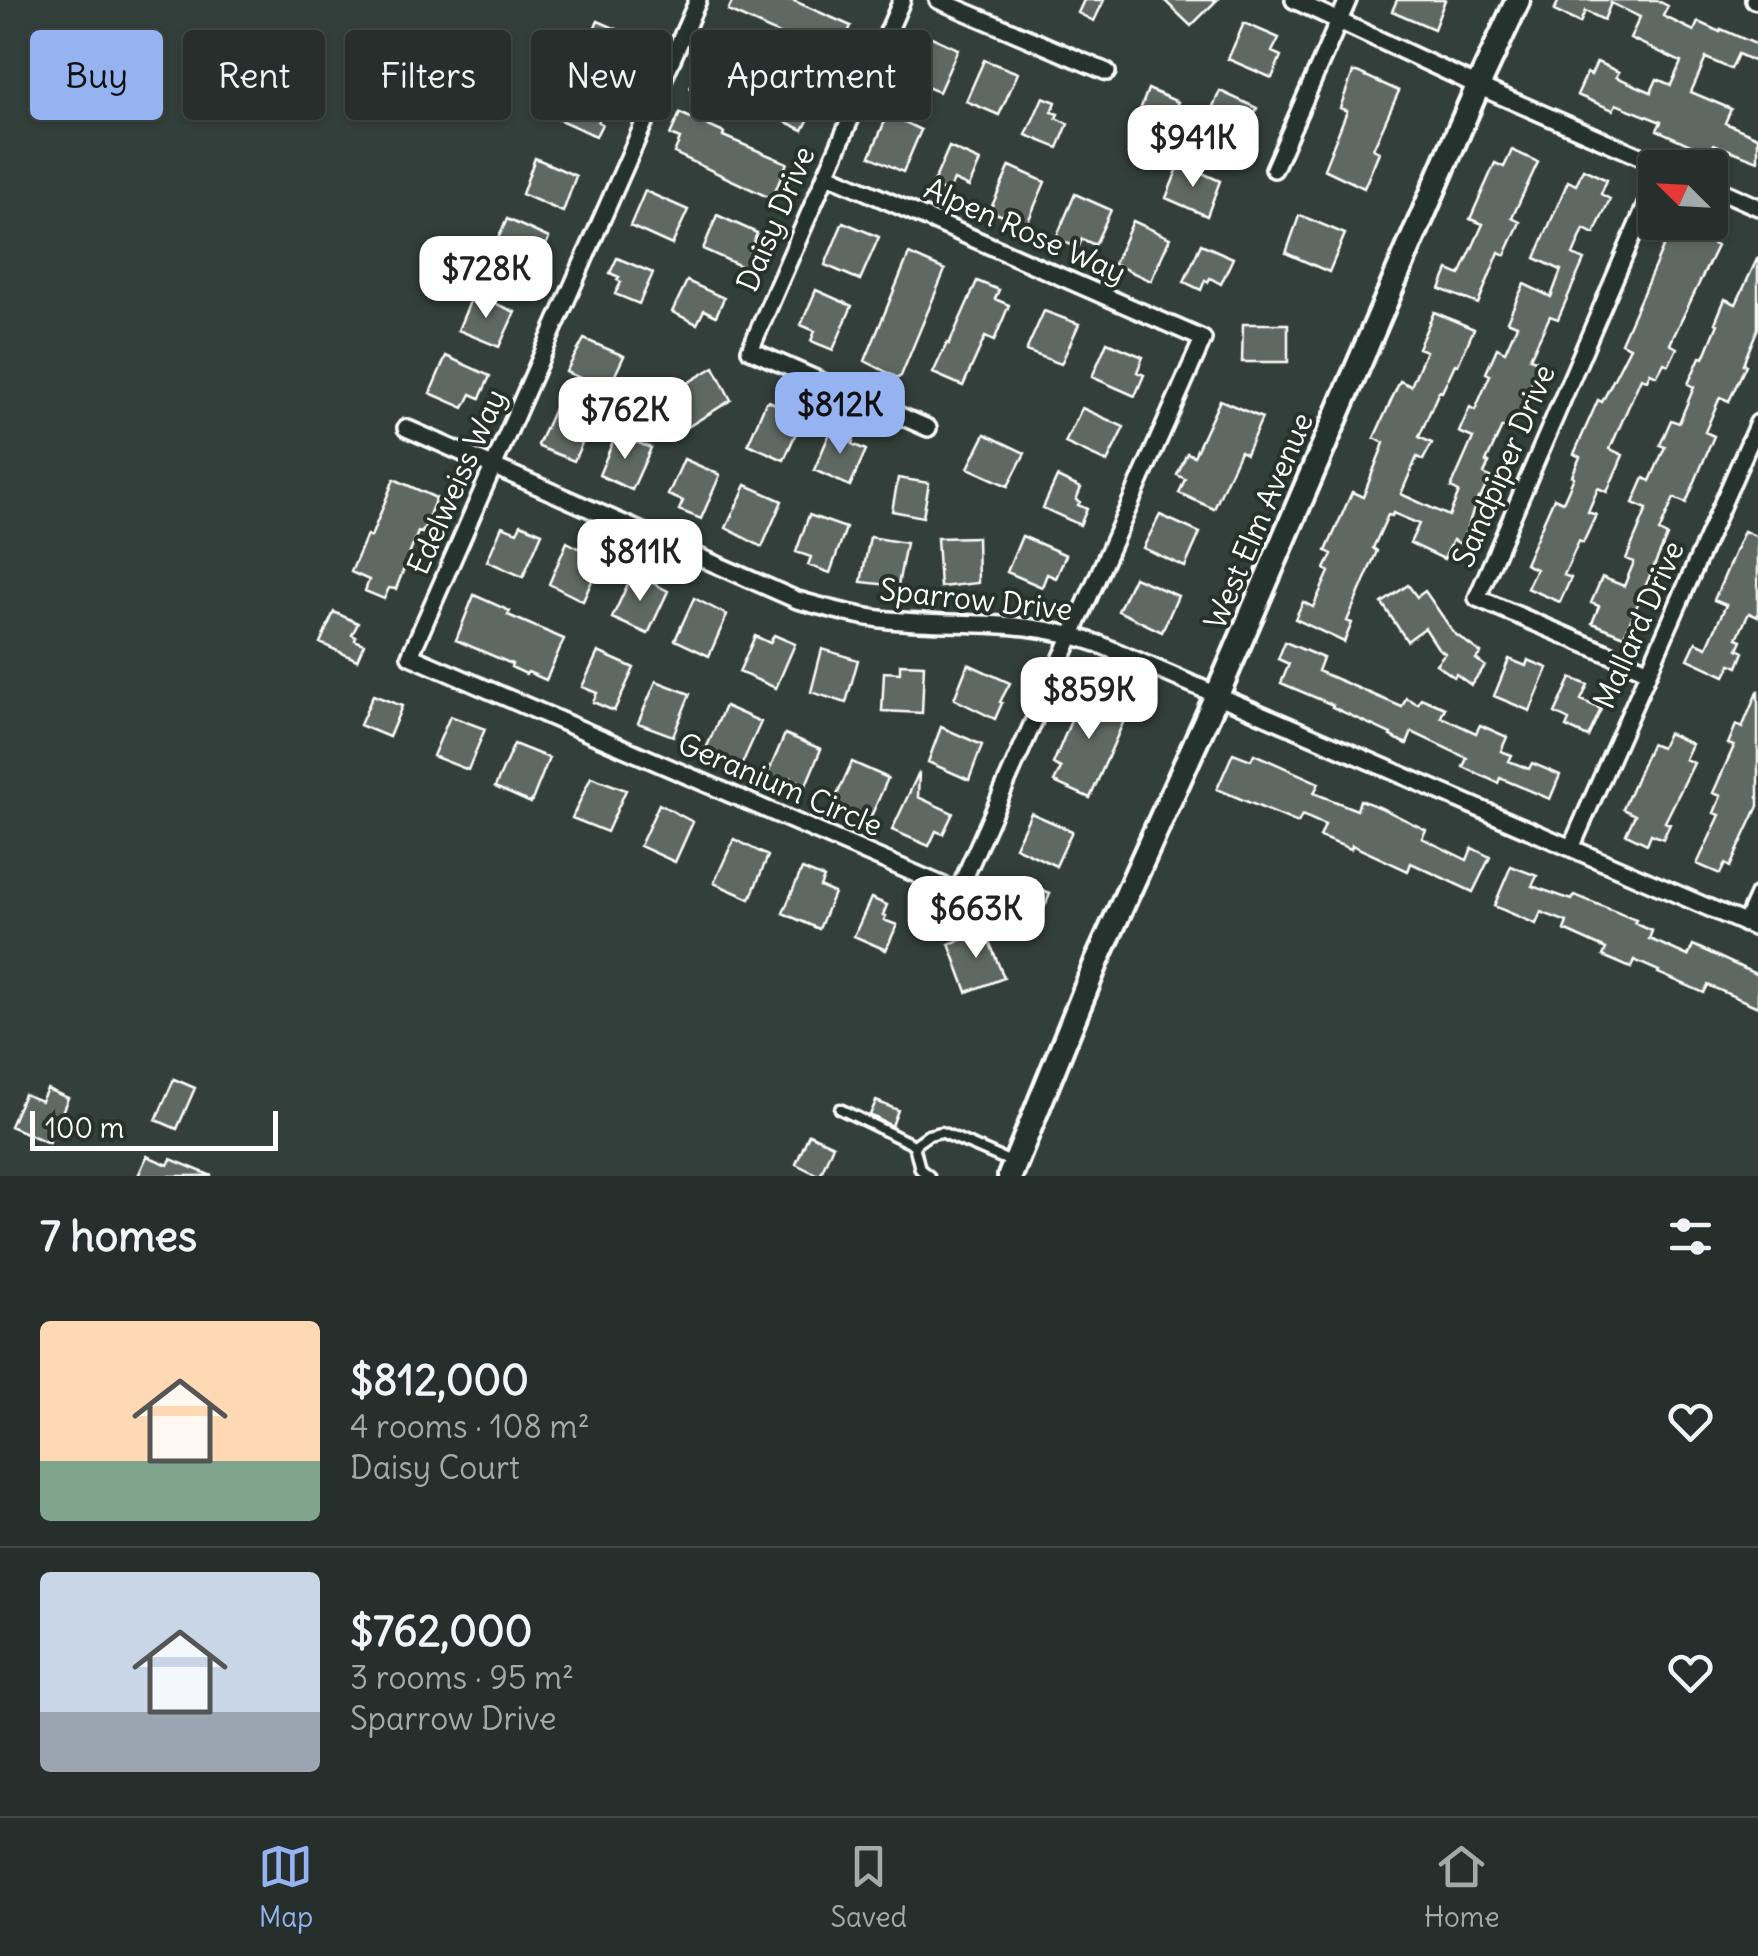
<!DOCTYPE html>
<html lang="en">
<head>
<meta charset="utf-8">
<style>
  :root { --surface:#262f2c; --page:#2e3734; --text:#f1f3f6; --muted:#a4a9a9; --line:#424a48; --accent:#95b2f1 }
  body { margin:0; font-family:Delius,sans-serif; background:var(--page); color:var(--text); height:100vh; display:flex; flex-direction:column; font-size:38px; white-space:nowrap }
  * { box-sizing:border-box; margin:0 }
  p { font-size:32px; color:var(--muted) }
  .icon { flex:none; width:55px; height:55px; fill:none; stroke:currentColor; stroke-width:2; stroke-linecap:round; stroke-linejoin:round }
  .map { position:relative; height:1176px; overflow:hidden }
  .details { display:flex; flex-direction:column; background:var(--surface); flex:1 }
  .details>* { flex:none }
  .guide { position:absolute; left:30px; top:30px; width:1000px; height:90px; display:flex; gap:20px }
  .needle { width:65px; rotate:294deg }
  .fabs { position:absolute; left:1638px; top:150px; display:grid; gap:20px }
  .fabs a { display:grid; place-items:center; width:90px; height:90px; border-radius:10px; background:var(--surface); box-shadow:0 2px 8px #0004,0 0 0 2px var(--line); font-size:50px }
  .scale { position:absolute; left:30px; bottom:25px; width:248px; box-sizing:border-box; padding-left:10px; border:5px solid #fff; border-top:0; font-size:28px; line-height:35px; white-space:nowrap; color:#fff; -webkit-text-stroke:8px #26332d; paint-order:stroke }
  .price { position:absolute; translate:-50% -85px; padding:0 22px; border-radius:20px; background:#fff; color:#222; font-size:32px; line-height:65px; filter:drop-shadow(0 2px 5px #0008) }
  .price::after { content:''; position:absolute; left:50%; top:60px; width:30px; height:22px; margin-left:-15px; background:inherit; clip-path:polygon(0 0,100% 0,50% 100%) }
  .price.current { background:var(--accent); color:#111 }
  ul { padding:0; list-style:none }
  li { display:flex; align-items:center; gap:30px; height:250px; padding:0 40px }
  li+li { border-top:2px solid var(--line) }
  li span { display:grid; place-items:center; flex:none; width:280px; height:200px; border-radius:10px; color:#555 }
  li>.icon { margin-inline-start:auto }
  span .icon { width:120px; height:120px; fill:#fffc; stroke-width:1 }
  li b { font-size:42px }
  h2 { display:flex; justify-content:space-between; align-items:center; height:120px; padding:0 40px; font-size:42px }
  .chip { padding:0 35px; border-radius:10px; background:var(--surface); box-shadow:0 2px 8px #0004,0 0 0 2px var(--line); font-size:35px; line-height:90px }
  .chip.current { background:var(--accent); color:#111 }
  .tab-bar { display:flex; justify-content:space-around; align-items:center; height:140px; border-top:2px solid var(--line); background:var(--surface); font-size:28px; color:var(--muted) }
  .tab-bar a { display:grid; justify-items:center; gap:5px }
  .tab-bar .current { color:var(--accent) }
  .map>svg:first-child { display:block }
</style>
</head>
<body>
<div class="map">
<svg width="1758" height="1176" viewBox="0 0 1758 1176">
  <rect width="100%" height="100%" fill="#333f3a"/>
  <filter id="ink" filterUnits="userSpaceOnUse"><feTurbulence type="fractalNoise" baseFrequency=".01" numOctaves="2"/><feDisplacementMap in="SourceGraphic" scale="20" xChannelSelector="R" yChannelSelector="G"/><feConvolveMatrix kernelMatrix="1 2 1 2 8 2 1 2 1" color-interpolation-filters="sRGB"/></filter>
  <g filter="url(#ink)">
    <path fill="#5f6964" stroke="#fff" stroke-width="2.5" d="M733 0H792L851 26 835 62 791 43 793 40 728 11Z
      M1084 0H1104L1094 21 1078 13Z
      M1164 0H1217L1191 26Z
      M1397 0H1445L1434 29 1392 11Z
      M1559 0H1656L1668 6 1663 16 1694 31 1698 22 1720 32 1721 29 1758 45V63L1738 54 1731 69 1706 58 1691 92 1731 109 1725 123 1758 137V161L1714 144 1710 154 1657 130 1661 122 1616 104 1613 110 1577 95 1587 73 1591 75 1597 62 1619 72 1616 77 1651 92 1657 79 1671 85 1681 62 1630 38 1640 17 1611 3 1604 20 1585 11 1580 23 1554 11Z
      M598 21 637 38 623 73 582 55Z
      M1244 23 1279 38 1272 52 1281 56 1272 78 1228 59Z
      M923 33 958 49 939 92 902 77 920 34Z
      M707 53 749 71 734 107 690 88Z
      M984 60 1018 73 999 115 966 101Z
      M1353 72H1357L1399 91 1373 149 1379 152 1364 188 1324 169 1347 111 1340 108Z
      M777 78 820 97 803 130 762 111Z
      M567 81 608 99 598 122 602 124 596 136 551 116Z
      M1148 89 1178 102 1166 131 1137 118Z
      M1220 91 1257 108 1250 123 1241 118 1239 122 1236 120 1230 133 1206 122Z
      M1043 97 1056 102 1052 112 1058 114 1056 118 1068 124 1058 148 1026 135Z
      M680 113 724 133 723 136 787 163 772 199 674 153 680 139 670 135Z
      M888 114 921 130 903 172 870 156Z
      M949 147 980 161 969 187 954 180 948 193 932 186Z
      M1512 150 1538 162 1512 218 1520 222 1505 255 1499 252 1478 304 1440 289 1448 270 1460 275 1483 224 1470 219 1495 163 1504 167Z
      M535 158 576 176 563 212 522 194Z
      M1180 163 1220 181 1207 216 1166 198Z
      M1010 166 1045 182 1027 224 992 212 991 208Z
      M1583 169 1607 180 1601 194 1610 199 1594 234 1584 229 1573 255 1584 260 1558 319 1550 316 1530 358 1541 362 1511 431 1502 427 1486 462 1489 463 1484 474 1490 477 1480 499 1478 498 1461 544 1453 540 1444 559 1410 543 1419 524 1393 513 1392 516 1388 515 1373 548 1377 551 1347 621 1352 623 1344 642 1295 619 1303 602 1313 607 1329 572 1325 569 1332 554 1326 551 1352 492 1363 497 1384 443 1374 438 1400 381 1411 386 1426 351 1418 348 1434 312 1474 329 1458 365 1455 364 1442 392 1439 391 1419 437 1432 443 1423 460 1417 457 1401 494 1449 516 1459 492 1451 488 1473 438 1459 432 1470 407 1475 410 1490 375 1486 373 1497 348 1505 352 1517 325 1507 321 1524 284 1551 297 1561 270 1535 258 1568 181 1576 185Z
      M645 191 688 210 672 245 630 226Z
      M1075 194 1111 210 1095 245 1082 239 1078 248 1056 238Z
      M717 215 757 233 745 268 703 249Z
      M1299 216H1302L1345 234 1329 272 1286 253Z
      M507 219 549 238 540 259 532 256 526 270 491 254Z
      M1133 221 1170 238 1151 281 1114 264Z
      M843 222 879 237 860 280 825 265Z
      M1690 223 1713 233 1709 242 1717 246 1670 344 1677 348 1669 365 1664 363 1657 376 1650 373 1647 380 1641 378 1610 449 1623 455 1607 492 1598 488 1588 512 1596 515 1583 543 1579 541 1564 575 1571 578 1560 602 1527 588 1536 569 1525 564 1554 498 1563 502 1574 477 1572 476 1580 457 1574 454 1598 400 1602 402 1630 347 1621 343 1668 236 1682 242Z
      M1201 244 1233 258 1221 284 1210 278 1208 282 1205 280 1201 290 1184 282Z
      M909 254 945 270 901 376 898 378 865 361Z
      M1758 257V328L1743 364 1746 365 1729 401 1720 397 1705 432 1714 436 1686 503 1674 498 1659 532 1667 536 1624 636 1592 623 1599 606 1591 603 1602 577 1624 586 1634 562 1626 559 1647 509 1633 503 1644 478 1650 481 1665 447 1660 445 1671 420 1679 423 1694 387 1688 384 1700 357 1704 358 1718 324 1715 323 1725 299 1736 304Z
      M617 258 653 273 639 304 615 294 621 282 617 280 619 277 610 273Z
      M687 281 724 298 716 316 704 310 697 324 672 312Z
      M977 281 999 290 995 299 1009 305 994 341 985 337 963 386 933 373 947 343 949 344Z
      M816 290 852 306 833 350 811 341 815 331 801 325Z
      M473 294 515 312 499 347 458 330Z
      M1044 311 1079 324 1061 364 1026 351Z
      M1243 324H1288V362H1242Z
      M584 339 624 356 608 390 566 372Z
      M1107 342 1143 357 1137 372 1144 375 1135 396 1092 377Z
      M446 356 490 376 480 398 471 394 464 408 430 393Z
      M714 367 731 400 686 428 666 396Z
      M1220 400 1262 418 1246 454 1240 451 1214 509 1179 493 1185 479 1177 475 1187 453 1194 456Z
      M769 401 803 417 784 460 748 444 766 402Z
      M557 402 593 418 574 461 539 447 538 445Z
      M1082 408 1124 427 1107 462 1065 443Z
      M833 426 855 436 852 444 866 450 850 486 814 470Z
      M616 434 651 448 632 490 599 475Z
      M985 434 1025 453 1008 486 968 468Z
      M684 459 720 475 701 519 679 510 683 501 668 495Z
      M1057 477 1081 488 1076 500 1080 502 1078 505 1087 509 1080 525 1043 508Z
      M898 478 929 483 923 517 892 511Z
      M394 479 436 498 422 533 418 532 396 589 389 588 384 599 365 591 369 580 351 572 367 535 371 537Z
      M746 485 782 501 762 547 726 528Z
      M809 515 846 528 830 573 808 565 811 557 796 552Z
      M1160 515 1200 533 1185 567 1143 548Z
      M521 524 542 533 523 577 487 561 502 526 517 532Z
      M1744 531 1758 537V617L1749 613 1737 638 1742 640 1738 649 1744 652 1738 667 1731 664 1725 676 1688 659 1696 642 1707 647 1720 618 1726 605 1714 600Z
      M1022 536 1066 555 1056 578 1047 574 1042 587 1007 572Z
      M870 537 906 543 898 586 861 582Z
      M977 537 978 583 940 587 937 538Z
      M567 542 601 560 583 601 549 584Z
      M633 573 668 591 648 634 612 618Z
      M1134 577 1178 596 1162 632 1118 611Z
      M1408 585 1417 597 1425 591 1454 633 1481 653 1476 659 1485 666 1471 685 1456 674 1454 677 1436 664 1445 653 1438 648 1425 628 1407 641 1382 603Z
      M474 595 510 611 508 615 564 639 546 680 528 672 526 674 511 667 512 664 456 640Z
      M694 598 727 615 709 656 675 640Z
      M334 612 358 623 352 635 356 637 355 640 364 644 357 660 320 643Z
      M774 635 795 644 776 688 739 672 755 636 770 643Z
      M1285 642 1323 658 1318 671 1402 707 1406 698 1418 704 1421 698 1445 708 1441 717 1476 733 1480 725 1507 737 1501 751 1512 755 1509 761 1529 769 1532 763 1560 775 1550 799 1500 778 1498 783 1463 767 1467 758 1412 732 1407 744 1390 736 1391 734 1332 707 1333 705 1281 683 1289 664 1278 659Z
      M822 649 858 660 846 703 811 692Z
      M598 652 634 668 614 711 593 702 597 693 582 687Z
      M1509 659 1526 666 1528 660 1548 668 1530 711 1494 696Z
      M900 664 924 665 922 713 882 711 884 672 900 673Z
      M968 664 1010 683 1000 702 1002 703 995 719 954 699Z
      M1571 678 1588 685 1581 700 1601 709 1588 737 1566 727 1569 720 1555 713Z
      M656 681 690 694 673 736 638 723Z
      M1084 689 1130 707 1090 798 1054 782 1061 768 1053 764Z
      M1758 690V806L1730 867 1725 864 1720 874 1697 864 1720 815 1714 813 1721 796 1713 793 1734 746 1728 744 1736 725 1742 728Z
      M373 695 402 706 389 737 360 725Z
      M725 706 761 722 742 764 705 751Z
      M450 716 485 729 468 770 433 756Z
      M941 727 982 745 969 780 928 762Z
      M1668 733 1692 744 1685 759 1694 763 1665 822 1670 824 1663 839 1651 834 1647 844 1626 834 1635 815 1623 809 1651 744 1661 748Z
      M785 734 821 749 806 785 792 778 788 787 766 778Z
      M514 744 549 758 531 803 495 787Z
      M1233 753 1251 760 1254 754 1319 783 1314 793 1357 810 1360 800 1379 807 1426 830 1422 838 1467 860 1472 848 1490 857 1473 892 1411 863 1408 871 1352 845 1351 849 1320 837 1325 825 1302 815 1298 823 1217 789Z
      M852 762 888 778 869 821 834 807 833 804Z
      M919 772 918 797 953 813 943 834 936 831 929 846 892 830Z
      M591 777 626 790 607 832 572 818Z
      M659 804 693 822 675 862 640 846Z
      M1031 813 1072 831 1056 866 1015 847Z
      M734 839 768 856 750 899 714 883Z
      M1511 866 1537 876 1532 886 1572 900 1575 895 1636 920 1634 923 1652 931 1649 939 1659 943 1688 956 1693 945 1758 975V1007L1708 985 1704 993 1658 973 1659 971 1634 960 1631 968 1603 956 1606 949 1564 930 1567 922 1541 912 1536 924 1494 906Z
      M802 869 824 878 820 887 834 893 819 929 783 913Z
      M1013 878 1050 894 1037 925 1012 915 1018 902 1014 900 1016 897 1007 893Z
      M871 898 887 905 883 915 886 916 884 920 897 925 886 950 854 936Z
      M985 931 1004 978 967 992 949 944Z
      M174 1079 195 1088 177 1129 156 1120Z
      M47 1089 68 1098 49 1143 10 1126 24 1094 41 1101Z
      M876 1101 898 1110 892 1126 870 1115Z
      M809 1134 833 1145 820 1176 796 1164Z
      M147 1156 168 1165 171 1159 212 1176H138Z"/>
    <g fill="none" stroke-linecap="round" stroke-linejoin="round">
      <defs>
        <path id="lane" d="M840 1109 914 1145 928 1135 941 1132 1011 1162
          M914 1145 920 1169 929 1176"/>
        <path id="street" d="M698 0 410 656 958 892 1203 339 826 174
          M902 0 750 350 928 428
          M938 0 1107 72
          M1294 0 1478 86 1667 168
          M1754 0 1758 1
          M1274 169 1348 0
          M1710 186 1758 207
          M406 428 797 600C827 608 858 617 889 620 964 627 1025 617 1099 644L1758 929
          M1649 671 1477 598 1655 184
          M1571 848 1758 423
          M1745 924 1758 895"/>
        <path id="secondary" d="M1010 1176 1097 961 1217 695 1478 86 1518 0"/>
      </defs>
      <use href="#lane" stroke="#fff" stroke-width="15"/>
      <use href="#street" stroke="#fff" stroke-width="22"/>
      <use href="#secondary" stroke="#fff" stroke-width="30"/>
      <use href="#lane" stroke="#26332d" stroke-width="8"/>
      <use href="#street" stroke="#26332d" stroke-width="15"/>
      <use href="#secondary" stroke="#26332d" stroke-width="22"/>
    </g>
  </g>
  <g text-anchor="middle" stroke-width="8" stroke-linejoin="round" paint-order="stroke">
    <g font-size="30" fill="#fff" stroke="#26332d">
      <text transform="translate(776 219) rotate(-67)" y="10">Daisy Drive</text>
      <text transform="translate(1025 231) rotate(24)" y="10">Alpen Rose Way</text>
      <text transform="translate(1504 466) rotate(-67)" y="10">Sandpiper Drive</text>
      <text transform="translate(457 482) rotate(-66)" y="10">Edelweiss Way</text>
      <text transform="translate(1259 521) rotate(-67)" y="10">West Elm Avenue</text>
      <text transform="translate(976 600) rotate(6)" y="10">Sparrow Drive</text>
      <text transform="translate(1639 625) rotate(-66)" y="10">Mallard Drive</text>
      <text transform="translate(780 785) rotate(23)" y="10">Geranium Circle</text>
    </g>
  </g>
</svg>
<div class="fabs">
<a><svg class="needle" viewBox="-14 -14 28 28"><path d="M0-13l5 13h-10z" fill="#e53935"/><path d="M0 13l5-13h-10z" fill="#a4a9a9"/></svg></a>
</div>
<div class="scale">100 m</div>
<b class="price" style="left:1193px;top:190px">$941K</b>
<b class="price" style="left:486px;top:321px">$728K</b>
<b class="price current" style="left:840px;top:457px">$812K</b>
<b class="price" style="left:625px;top:462px">$762K</b>
<b class="price" style="left:640px;top:604px">$811K</b>
<b class="price" style="left:1089px;top:742px">$859K</b>
<b class="price" style="left:976px;top:961px">$663K</b>
<div class="guide">
<a class="chip current">Buy</a>
<a class="chip">Rent</a>
<a class="chip">Filters</a>
<a class="chip">New</a>
<a class="chip">Apartment</a>
</div>
</div>
<section class="details">
<h2>7 homes<svg class="icon" aria-label="filters" viewBox="0 0 24 24"><path d="M4 7h16M4 17h16"/><circle cx="9" cy="7" r="2"/><circle cx="15" cy="17" r="2"/></svg></h2>
<ul>
<li><span style="background:linear-gradient(#ffd9b3 70%,#7fa58c 0)"><svg class="icon" aria-label="home" viewBox="0 0 24 24"><path d="M3 11l9-7 9 7M6 9v11h12V9"/></svg></span><div><b>$812,000</b><p>4 rooms · 108 m²</p><p>Daisy Court</p></div><svg class="icon" aria-label="heart" viewBox="0 0 24 24"><path d="M12 20l-8-8c-3-5 5-10 8-4 3-6 11-1 8 4z"/></svg></li>
<li><span style="background:linear-gradient(#c9d6e8 70%,#9aa5b1 0)"><svg class="icon" aria-label="home" viewBox="0 0 24 24"><path d="M3 11l9-7 9 7M6 9v11h12V9"/></svg></span><div><b>$762,000</b><p>3 rooms · 95 m²</p><p>Sparrow Drive</p></div><svg class="icon" aria-label="heart" viewBox="0 0 24 24"><path d="M12 20l-8-8c-3-5 5-10 8-4 3-6 11-1 8 4z"/></svg></li>
</ul>
</section>
<nav class="tab-bar">
<a class="current"><svg class="icon" aria-label="map" viewBox="0 0 24 24"><path d="M3 6l6-2 6 2 6-2v14l-6 2-6-2-6 2zM9 4v14M15 6v14"/></svg>Map</a>
<a><svg class="icon" aria-label="saved" viewBox="0 0 24 24"><path d="M7 4h10v16l-5-4-5 4z"/></svg>Saved</a>
<a><svg class="icon" aria-label="home" viewBox="0 0 24 24"><path d="M3 11l9-7 9 7M6 9v11h12V9"/></svg>Home</a>
</nav>
</body>
</html>
